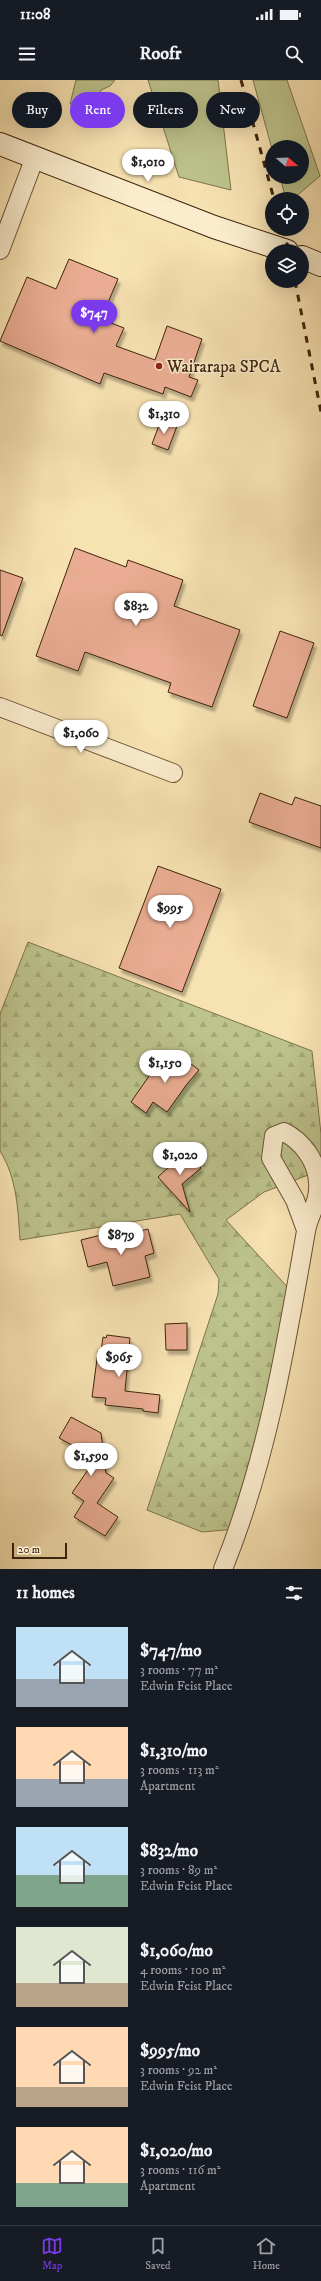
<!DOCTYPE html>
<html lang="en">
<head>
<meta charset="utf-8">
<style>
  :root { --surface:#171b24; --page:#242831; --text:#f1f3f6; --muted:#9ea1a6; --line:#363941; --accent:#7c3aed }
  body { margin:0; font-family:"IM FELL DW Pica",serif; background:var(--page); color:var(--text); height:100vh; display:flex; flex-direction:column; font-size:15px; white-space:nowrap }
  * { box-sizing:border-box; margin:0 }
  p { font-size:13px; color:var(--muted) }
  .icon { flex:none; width:22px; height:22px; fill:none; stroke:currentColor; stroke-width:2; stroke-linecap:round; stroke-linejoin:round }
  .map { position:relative; height:1489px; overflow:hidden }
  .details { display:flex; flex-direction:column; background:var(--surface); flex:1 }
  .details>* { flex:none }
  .top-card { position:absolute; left:12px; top:12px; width:297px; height:36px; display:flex; gap:8px }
  .needle { width:26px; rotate:109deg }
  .controls { position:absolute; left:265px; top:60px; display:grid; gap:8px }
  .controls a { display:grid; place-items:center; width:44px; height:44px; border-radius:50%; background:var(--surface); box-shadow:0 4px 16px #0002; font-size:20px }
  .scale { position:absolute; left:12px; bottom:10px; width:55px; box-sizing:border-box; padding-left:4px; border:2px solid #3d240c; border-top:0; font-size:11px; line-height:14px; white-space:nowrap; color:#3d240c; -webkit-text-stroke:3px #faeccd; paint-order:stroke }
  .price { position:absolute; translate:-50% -34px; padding:0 9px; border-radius:14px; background:#fff; color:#222; font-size:13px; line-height:26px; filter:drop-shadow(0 1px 2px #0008) }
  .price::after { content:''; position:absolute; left:50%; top:24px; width:12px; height:9px; margin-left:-6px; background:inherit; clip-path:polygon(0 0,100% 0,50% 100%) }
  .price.active { background:var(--accent); color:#fff }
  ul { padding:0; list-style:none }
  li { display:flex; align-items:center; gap:12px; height:100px; padding:0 16px }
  li span { display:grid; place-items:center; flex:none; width:112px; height:80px; border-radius:0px; color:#555 }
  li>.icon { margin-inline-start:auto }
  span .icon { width:48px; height:48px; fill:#fffc; stroke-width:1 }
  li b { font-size:17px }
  h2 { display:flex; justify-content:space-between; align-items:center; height:48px; padding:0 16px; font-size:17px }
  .tag { padding:0 14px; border-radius:18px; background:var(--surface); box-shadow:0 4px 16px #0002; font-size:14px; line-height:36px }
  .tag.active { background:var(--accent); color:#fff }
  .status { display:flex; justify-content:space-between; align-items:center; height:28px; padding:0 20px; background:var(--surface); direction:ltr }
  .status svg { height:11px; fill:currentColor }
  header { display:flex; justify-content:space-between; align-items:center; height:52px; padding:0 16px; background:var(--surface); font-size:18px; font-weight:700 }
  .tabs { display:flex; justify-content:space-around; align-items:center; height:56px; border-top:1px solid var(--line); background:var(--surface); font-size:11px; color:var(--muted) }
  .tabs a { display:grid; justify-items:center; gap:2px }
  .tabs .active { color:var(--accent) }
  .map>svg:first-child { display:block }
</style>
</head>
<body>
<div class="status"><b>11:08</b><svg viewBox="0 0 49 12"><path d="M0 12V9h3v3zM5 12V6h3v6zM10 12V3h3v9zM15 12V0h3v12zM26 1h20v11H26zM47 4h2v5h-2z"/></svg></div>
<header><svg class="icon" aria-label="menu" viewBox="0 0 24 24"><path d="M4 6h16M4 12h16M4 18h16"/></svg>Roofr<svg class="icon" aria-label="search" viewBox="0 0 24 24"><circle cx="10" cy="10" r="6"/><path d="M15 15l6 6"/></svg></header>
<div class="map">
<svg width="321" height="1489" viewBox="0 0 321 1489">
  <defs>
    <pattern id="forest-firs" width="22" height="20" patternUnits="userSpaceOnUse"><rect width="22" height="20" fill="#bdc38c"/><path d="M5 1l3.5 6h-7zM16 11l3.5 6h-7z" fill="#a3a778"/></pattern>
    <filter id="shadow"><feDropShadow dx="2.5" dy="4.5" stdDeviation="1" flood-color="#0004"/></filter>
  </defs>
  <rect width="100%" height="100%" fill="#f7e2b2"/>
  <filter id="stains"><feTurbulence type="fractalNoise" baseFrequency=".005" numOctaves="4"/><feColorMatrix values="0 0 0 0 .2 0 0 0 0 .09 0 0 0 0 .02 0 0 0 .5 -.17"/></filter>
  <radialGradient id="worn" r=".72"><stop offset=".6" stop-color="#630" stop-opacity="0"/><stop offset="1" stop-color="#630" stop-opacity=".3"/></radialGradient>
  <path fill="#bdc38c" stroke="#7d744c" d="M76 0H115L110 6 101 10 94 28 70 24Z
    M148 0H218L231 110 179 97Z
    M253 0H287L320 96 293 119H286L280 97H302V67H272V69Z"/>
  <path fill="url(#forest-firs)" stroke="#7d744c" d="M28 862 312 971 321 1054V1090L264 1112 226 1140 292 1212 236 1449 202 1452 147 1430 218 1214 219 1199 180 1134 20 1160C18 1130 17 1098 0 1071V934Z"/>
  <path fill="#eaad93" stroke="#3d240c" filter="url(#shadow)" d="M69 179 118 199 101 239 124 248 116 266 155 280 167 246 202 259 189 297 198 300 191 317 165 307 163 314 104 293 100 304 0 261 27 197 56 209Z
    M161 340 177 346 168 370 152 364Z
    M75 468 126 487 128 480 183 500 174 526 240 550 212 627 168 612 171 603 85 572 78 591 36 576Z
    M0 490 23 498 2 556 0 555Z
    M280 551 314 563 287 638 253 626Z
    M260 713 292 725 295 717 321 726V768L249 742Z
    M158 786 221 809 182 912 119 888Z
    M174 971 199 990 187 1004 167 1032 153 1022 146 1033 131 1022 156 986 160 989Z
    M186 1071 201 1088 182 1104 190 1132 158 1097Z
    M148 1149 154 1173 145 1176 150 1197 113 1206 107 1182 88 1187 81 1160 101 1155 103 1161Z
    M187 1243V1270H166L165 1244Z
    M107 1255 130 1258 125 1311 160 1315 158 1333 143 1331V1329L105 1325 106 1318 92 1317 98 1271H101L103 1257 106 1258Z
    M71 1337 101 1353 106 1393 114 1398 97 1423 118 1437 105 1456 74 1437 84 1421 72 1413 96 1378 59 1358Z"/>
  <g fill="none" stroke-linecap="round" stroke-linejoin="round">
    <defs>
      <path id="street" d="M0 170 35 77
        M0 627 173 693
        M223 1489C267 1381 286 1266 306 1151 309 1134 320 1121 318 1102 317 1081 302 1061 284 1052L274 1056 271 1078 295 1120 306 1150"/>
      <path id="secondary" d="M0 64 214 147 287 171
        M302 177 321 185"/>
    </defs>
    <use href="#street" stroke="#6c5436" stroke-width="20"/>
    <use href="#secondary" stroke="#3d240c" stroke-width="24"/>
    <use href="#street" stroke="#faeccd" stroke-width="18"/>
    <use href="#secondary" stroke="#faeccd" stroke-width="22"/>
    <path stroke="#3d240c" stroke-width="3" stroke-dasharray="7 7" stroke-linecap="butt" d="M241 0 274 119
      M283 149 289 171
      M295 201 321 332"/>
  </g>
  <circle fill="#8f2418" stroke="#faeccd" stroke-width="1.5" cx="159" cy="286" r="4"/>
  <g text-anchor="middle" stroke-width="3" stroke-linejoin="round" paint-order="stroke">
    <g font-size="17" fill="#3d240c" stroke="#faeccd" text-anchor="start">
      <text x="167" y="292">Wairarapa SPCA</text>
    </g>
  </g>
  <rect width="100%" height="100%" filter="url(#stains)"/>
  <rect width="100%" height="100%" fill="url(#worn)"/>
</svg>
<div class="controls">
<a><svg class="needle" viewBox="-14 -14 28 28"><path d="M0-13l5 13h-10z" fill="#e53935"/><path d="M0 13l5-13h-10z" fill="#9ea1a6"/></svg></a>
<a><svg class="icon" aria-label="locate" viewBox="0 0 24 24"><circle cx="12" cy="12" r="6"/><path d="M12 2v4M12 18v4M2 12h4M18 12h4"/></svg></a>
<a><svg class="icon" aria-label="layers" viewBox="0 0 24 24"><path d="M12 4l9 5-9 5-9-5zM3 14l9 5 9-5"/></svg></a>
</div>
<div class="scale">20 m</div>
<b class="price" style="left:148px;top:103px">$1,010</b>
<b class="price active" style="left:94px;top:254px">$747</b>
<b class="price" style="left:164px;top:355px">$1,310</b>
<b class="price" style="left:136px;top:547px">$832</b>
<b class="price" style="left:81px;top:674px">$1,060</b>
<b class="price" style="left:170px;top:849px">$995</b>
<b class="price" style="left:165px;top:1004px">$1,150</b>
<b class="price" style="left:180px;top:1096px">$1,020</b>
<b class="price" style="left:121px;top:1176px">$879</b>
<b class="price" style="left:119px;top:1298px">$965</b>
<b class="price" style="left:91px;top:1397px">$1,590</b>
<div class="top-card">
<a class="tag">Buy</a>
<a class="tag active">Rent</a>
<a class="tag">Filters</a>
<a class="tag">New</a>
</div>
</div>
<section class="details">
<h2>11 homes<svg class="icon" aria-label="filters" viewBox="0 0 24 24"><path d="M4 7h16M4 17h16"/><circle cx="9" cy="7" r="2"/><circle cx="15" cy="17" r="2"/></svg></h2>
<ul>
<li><span style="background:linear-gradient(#bfe0f5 65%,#9aa5b1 0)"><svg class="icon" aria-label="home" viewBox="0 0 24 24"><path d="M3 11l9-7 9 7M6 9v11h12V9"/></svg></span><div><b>$747/mo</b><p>3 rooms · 77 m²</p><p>Edwin Feist Place</p></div></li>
<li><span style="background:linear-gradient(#ffd9b3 65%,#9aa5b1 0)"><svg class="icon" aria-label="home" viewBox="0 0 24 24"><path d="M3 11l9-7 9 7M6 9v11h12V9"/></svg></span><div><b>$1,310/mo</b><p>3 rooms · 113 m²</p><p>Apartment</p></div></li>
<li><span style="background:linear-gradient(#bfe0f5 60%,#7fa58c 0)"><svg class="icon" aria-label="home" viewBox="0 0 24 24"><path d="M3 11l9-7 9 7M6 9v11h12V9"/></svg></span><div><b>$832/mo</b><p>3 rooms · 89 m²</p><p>Edwin Feist Place</p></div></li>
<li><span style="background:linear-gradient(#dfe7d0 70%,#b9a48a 0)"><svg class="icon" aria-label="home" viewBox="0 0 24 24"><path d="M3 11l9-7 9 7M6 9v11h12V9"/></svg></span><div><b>$1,060/mo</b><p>4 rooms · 100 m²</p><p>Edwin Feist Place</p></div></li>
<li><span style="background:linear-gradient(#ffd9b3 75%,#b9a48a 0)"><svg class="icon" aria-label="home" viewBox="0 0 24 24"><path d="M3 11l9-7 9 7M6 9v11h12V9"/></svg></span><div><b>$995/mo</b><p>3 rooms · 92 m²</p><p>Edwin Feist Place</p></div></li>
<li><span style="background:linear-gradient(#ffd9b3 70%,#7fa58c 0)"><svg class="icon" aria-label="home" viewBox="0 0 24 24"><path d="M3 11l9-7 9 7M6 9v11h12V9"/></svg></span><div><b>$1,020/mo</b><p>3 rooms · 116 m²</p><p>Apartment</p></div></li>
</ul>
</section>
<nav class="tabs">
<a class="active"><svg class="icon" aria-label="map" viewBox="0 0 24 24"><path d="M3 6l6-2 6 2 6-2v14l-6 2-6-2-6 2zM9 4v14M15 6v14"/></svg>Map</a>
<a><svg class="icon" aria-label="saved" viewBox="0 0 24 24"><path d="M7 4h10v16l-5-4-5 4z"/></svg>Saved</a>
<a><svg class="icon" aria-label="home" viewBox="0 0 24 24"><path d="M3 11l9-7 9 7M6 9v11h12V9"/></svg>Home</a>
</nav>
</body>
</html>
